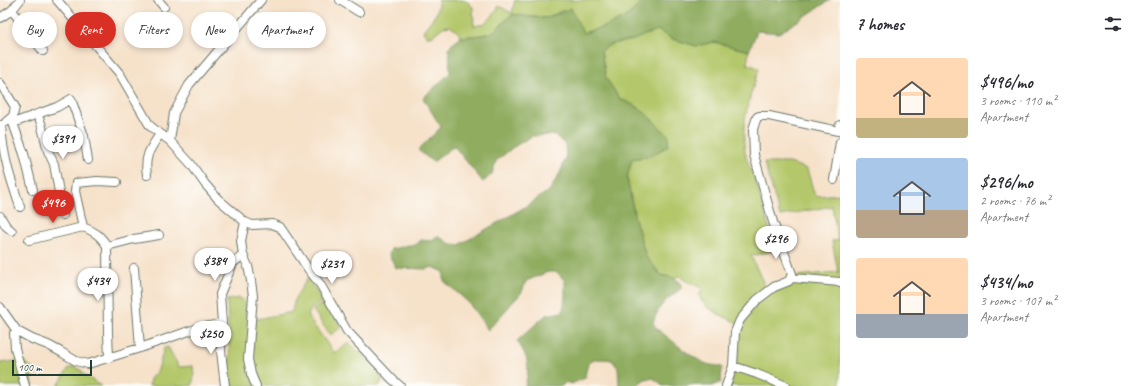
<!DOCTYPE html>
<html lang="en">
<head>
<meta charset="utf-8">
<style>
  :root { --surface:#fff; --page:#f7f7f7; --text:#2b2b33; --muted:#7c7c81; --accent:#d93025 }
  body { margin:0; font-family:Caveat,sans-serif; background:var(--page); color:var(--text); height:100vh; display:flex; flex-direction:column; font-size:15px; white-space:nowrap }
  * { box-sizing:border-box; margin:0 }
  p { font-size:13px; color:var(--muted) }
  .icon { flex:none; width:22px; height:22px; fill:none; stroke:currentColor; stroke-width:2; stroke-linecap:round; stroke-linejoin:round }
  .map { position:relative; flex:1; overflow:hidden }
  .panel { display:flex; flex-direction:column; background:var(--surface); width:300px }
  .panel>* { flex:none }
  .hud { position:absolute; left:12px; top:12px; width:380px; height:36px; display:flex; gap:8px }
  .scale { position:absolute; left:12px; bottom:10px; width:80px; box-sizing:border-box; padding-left:4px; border:2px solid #1f3d34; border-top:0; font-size:11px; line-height:14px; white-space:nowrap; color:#1f3d34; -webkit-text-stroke:3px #fdfcf7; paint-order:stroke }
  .price { position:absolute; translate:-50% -34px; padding:0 9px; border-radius:14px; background:#fff; color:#222; font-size:13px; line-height:26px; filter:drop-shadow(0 1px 2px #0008) }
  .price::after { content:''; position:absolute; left:50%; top:24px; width:12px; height:9px; margin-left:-6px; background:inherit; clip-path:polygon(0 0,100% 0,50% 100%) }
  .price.active { background:var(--accent); color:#fff }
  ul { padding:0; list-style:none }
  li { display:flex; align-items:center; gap:12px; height:100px; padding:0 16px }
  li span { display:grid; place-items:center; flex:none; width:112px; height:80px; border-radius:4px; color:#555 }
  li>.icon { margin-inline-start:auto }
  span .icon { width:48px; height:48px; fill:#fffc; stroke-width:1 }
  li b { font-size:17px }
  h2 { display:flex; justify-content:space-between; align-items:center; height:48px; padding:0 16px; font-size:17px }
  .tag { padding:0 14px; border-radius:18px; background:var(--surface); box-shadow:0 2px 6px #0003; font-size:14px; line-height:36px }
  .tag.active { background:var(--accent); color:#fff }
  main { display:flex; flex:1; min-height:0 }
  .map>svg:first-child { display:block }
</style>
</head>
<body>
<main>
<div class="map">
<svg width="840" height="386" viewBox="0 0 840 386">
  <rect width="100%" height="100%" fill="#fdfcf7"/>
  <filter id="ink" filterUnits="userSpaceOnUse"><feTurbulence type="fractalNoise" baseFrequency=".025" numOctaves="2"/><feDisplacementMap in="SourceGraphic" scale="8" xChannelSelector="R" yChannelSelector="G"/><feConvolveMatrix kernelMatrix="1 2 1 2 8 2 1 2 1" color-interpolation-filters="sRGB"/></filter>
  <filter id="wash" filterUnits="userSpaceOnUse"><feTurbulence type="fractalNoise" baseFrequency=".012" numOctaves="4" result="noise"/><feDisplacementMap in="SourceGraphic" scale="16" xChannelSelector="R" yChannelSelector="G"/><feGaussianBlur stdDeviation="0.9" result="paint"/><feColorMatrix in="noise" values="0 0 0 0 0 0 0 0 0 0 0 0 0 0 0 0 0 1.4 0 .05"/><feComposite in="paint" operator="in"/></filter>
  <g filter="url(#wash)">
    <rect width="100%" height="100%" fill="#f6e1c9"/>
    <path fill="#b4c76a" stroke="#6a824f" d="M439 0H465L473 7 474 26C487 25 493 16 499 6L512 13 515 0H642C630 20 605 27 583 33L563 10 547 18 531 17 513 14 493 32 482 35 461 37 457 31 450 26 443 27 432 36H426L423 31 436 14Z
      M657 30 673 39 696 46 714 42 749 51 747 64 759 68C752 92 742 116 744 142 744 158 752 171 757 185 763 207 769 228 776 250L751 256 768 293 795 284 798 276 838 272 832 241 838 240 832 206 780 216 770 182 764 163H790L807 169 814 193 817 196 840 194V386H731L734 373 740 324C730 319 702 309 700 297 699 294 701 291 702 288L686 281 679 276 674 278 661 275 646 257 635 219 627 178 632 159 651 156 641 109 619 98 606 78 601 51 611 44 633 40Z
      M308 278 323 301C316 305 309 309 308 317L334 353 349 343 375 366 382 380 379 386H231L227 300 240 298 246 304 245 315 257 319 292 312 295 298Z
      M325 302 342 327 330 335 313 310Z
      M168 347 179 367 193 366 194 377 192 386H149L150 379 158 370 164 348Z
      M23 360 31 367 33 386H0V363Z
      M74 366 82 371 83 374 101 386H58L68 369Z"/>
    <path fill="#8fac5e" stroke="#577449" d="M642 0H830L779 33 757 31 749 51 714 42 696 46 673 39 657 30 633 40 611 44 601 51 606 78 619 98 641 109 669 136 668 146 651 156 632 159 627 178 635 219 646 257 661 275 674 278 680 282 682 288C666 300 659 304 653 323L657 329C671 339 692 359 707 364 712 366 717 365 722 367L721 382 713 386H702L697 384 683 386H663L659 382 653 378 645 379 636 386H621L619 385 618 368 612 360C594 358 587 358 585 378L571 384 566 382 562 386H525C530 367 529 358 517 341L546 315 563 312 565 297V281L557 272H548L526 281 522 292 488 330 468 302 444 281V272L433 267 427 269 396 268 389 255 391 249C401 248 406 244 416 245L421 240 431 241 437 236 451 244 459 245 525 207 550 190 560 173 566 158 565 145 555 135 532 136 512 148 496 161 492 174 483 182 454 146 433 162 418 150 441 127 423 98 450 73 449 47 461 37 482 35 493 32 513 14 531 17 547 18 571 8 583 33C605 27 630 20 642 0Z"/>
  </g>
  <g filter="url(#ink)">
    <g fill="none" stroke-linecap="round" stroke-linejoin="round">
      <defs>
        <path id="minor" d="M57 0 120 74 150 126 170 141 191 164 205 184 218 199 245 222 241 241 243 255 248 266 251 281 253 296 248 359 251 374 256 386
          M158 0 164 7
          M340 0 359 12
          M12 10 30 35 43 51
          M0 18 12 10 20 0
          M0 83 15 107 13 116 6 122
          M37 114 41 123 48 151 54 164 63 215
          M11 120 13 123 57 107 71 99 84 136 88 160
          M13 123 24 154 33 190
          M1 125C3 157 10 177 20 207
          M170 141 174 113 189 85 261 0
          M147 175C144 156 150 149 160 134
          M834 180 840 142
          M0 216 6 226 12 231
          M245 222 252 225 272 224 280 227 309 270 320 284 347 331 392 379 400 386
          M29 240 83 227
          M107 246 134 239 159 235
          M134 268 140 348
          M792 278 840 282
          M0 307 17 331 32 339 48 345 61 352 76 361 88 364 140 348 192 330 222 323
          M17 331 14 333 15 348 25 386
          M109 358 108 333 107 246C100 235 95 232 83 227L75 191 76 183 97 181 117 182
          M733 366 757 374 786 386
          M225 386 221 351 222 323 220 294 233 263 243 255
          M726 386 733 366 735 332 740 320 757 300 774 287 789 281 792 274 773 222 754 155 753 129 757 117 759 116H769L838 131 840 125"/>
      </defs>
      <use href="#minor" stroke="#6a7668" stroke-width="10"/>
      <use href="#minor" stroke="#fff" stroke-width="8"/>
    </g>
  </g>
</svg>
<div class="scale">100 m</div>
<b class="price" style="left:63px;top:160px">$391</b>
<b class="price active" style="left:53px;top:224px">$496</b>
<b class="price" style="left:776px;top:260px">$296</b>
<b class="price" style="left:215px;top:282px">$384</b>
<b class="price" style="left:332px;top:285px">$231</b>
<b class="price" style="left:98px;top:302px">$434</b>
<b class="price" style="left:211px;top:355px">$250</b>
<div class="hud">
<a class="tag">Buy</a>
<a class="tag active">Rent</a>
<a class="tag">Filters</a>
<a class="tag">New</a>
<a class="tag">Apartment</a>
</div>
</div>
<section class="panel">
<h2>7 homes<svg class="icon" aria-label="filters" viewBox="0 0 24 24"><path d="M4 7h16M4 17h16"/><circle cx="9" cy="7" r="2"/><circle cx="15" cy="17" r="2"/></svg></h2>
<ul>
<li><span style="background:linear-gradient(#ffd9b3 75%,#c2b280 0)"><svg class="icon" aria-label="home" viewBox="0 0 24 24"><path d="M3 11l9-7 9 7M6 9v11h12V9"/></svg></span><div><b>$496/mo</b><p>3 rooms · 110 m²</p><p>Apartment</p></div></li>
<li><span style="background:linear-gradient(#a9c7e8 65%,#b9a48a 0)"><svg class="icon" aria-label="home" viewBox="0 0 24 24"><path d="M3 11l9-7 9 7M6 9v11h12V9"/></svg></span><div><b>$296/mo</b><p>2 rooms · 76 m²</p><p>Apartment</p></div></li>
<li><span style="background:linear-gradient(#ffd9b3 70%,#9aa5b1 0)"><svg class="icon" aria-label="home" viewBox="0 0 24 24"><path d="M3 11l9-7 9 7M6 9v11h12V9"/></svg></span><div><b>$434/mo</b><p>3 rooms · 107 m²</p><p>Apartment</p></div></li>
</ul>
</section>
</main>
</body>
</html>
